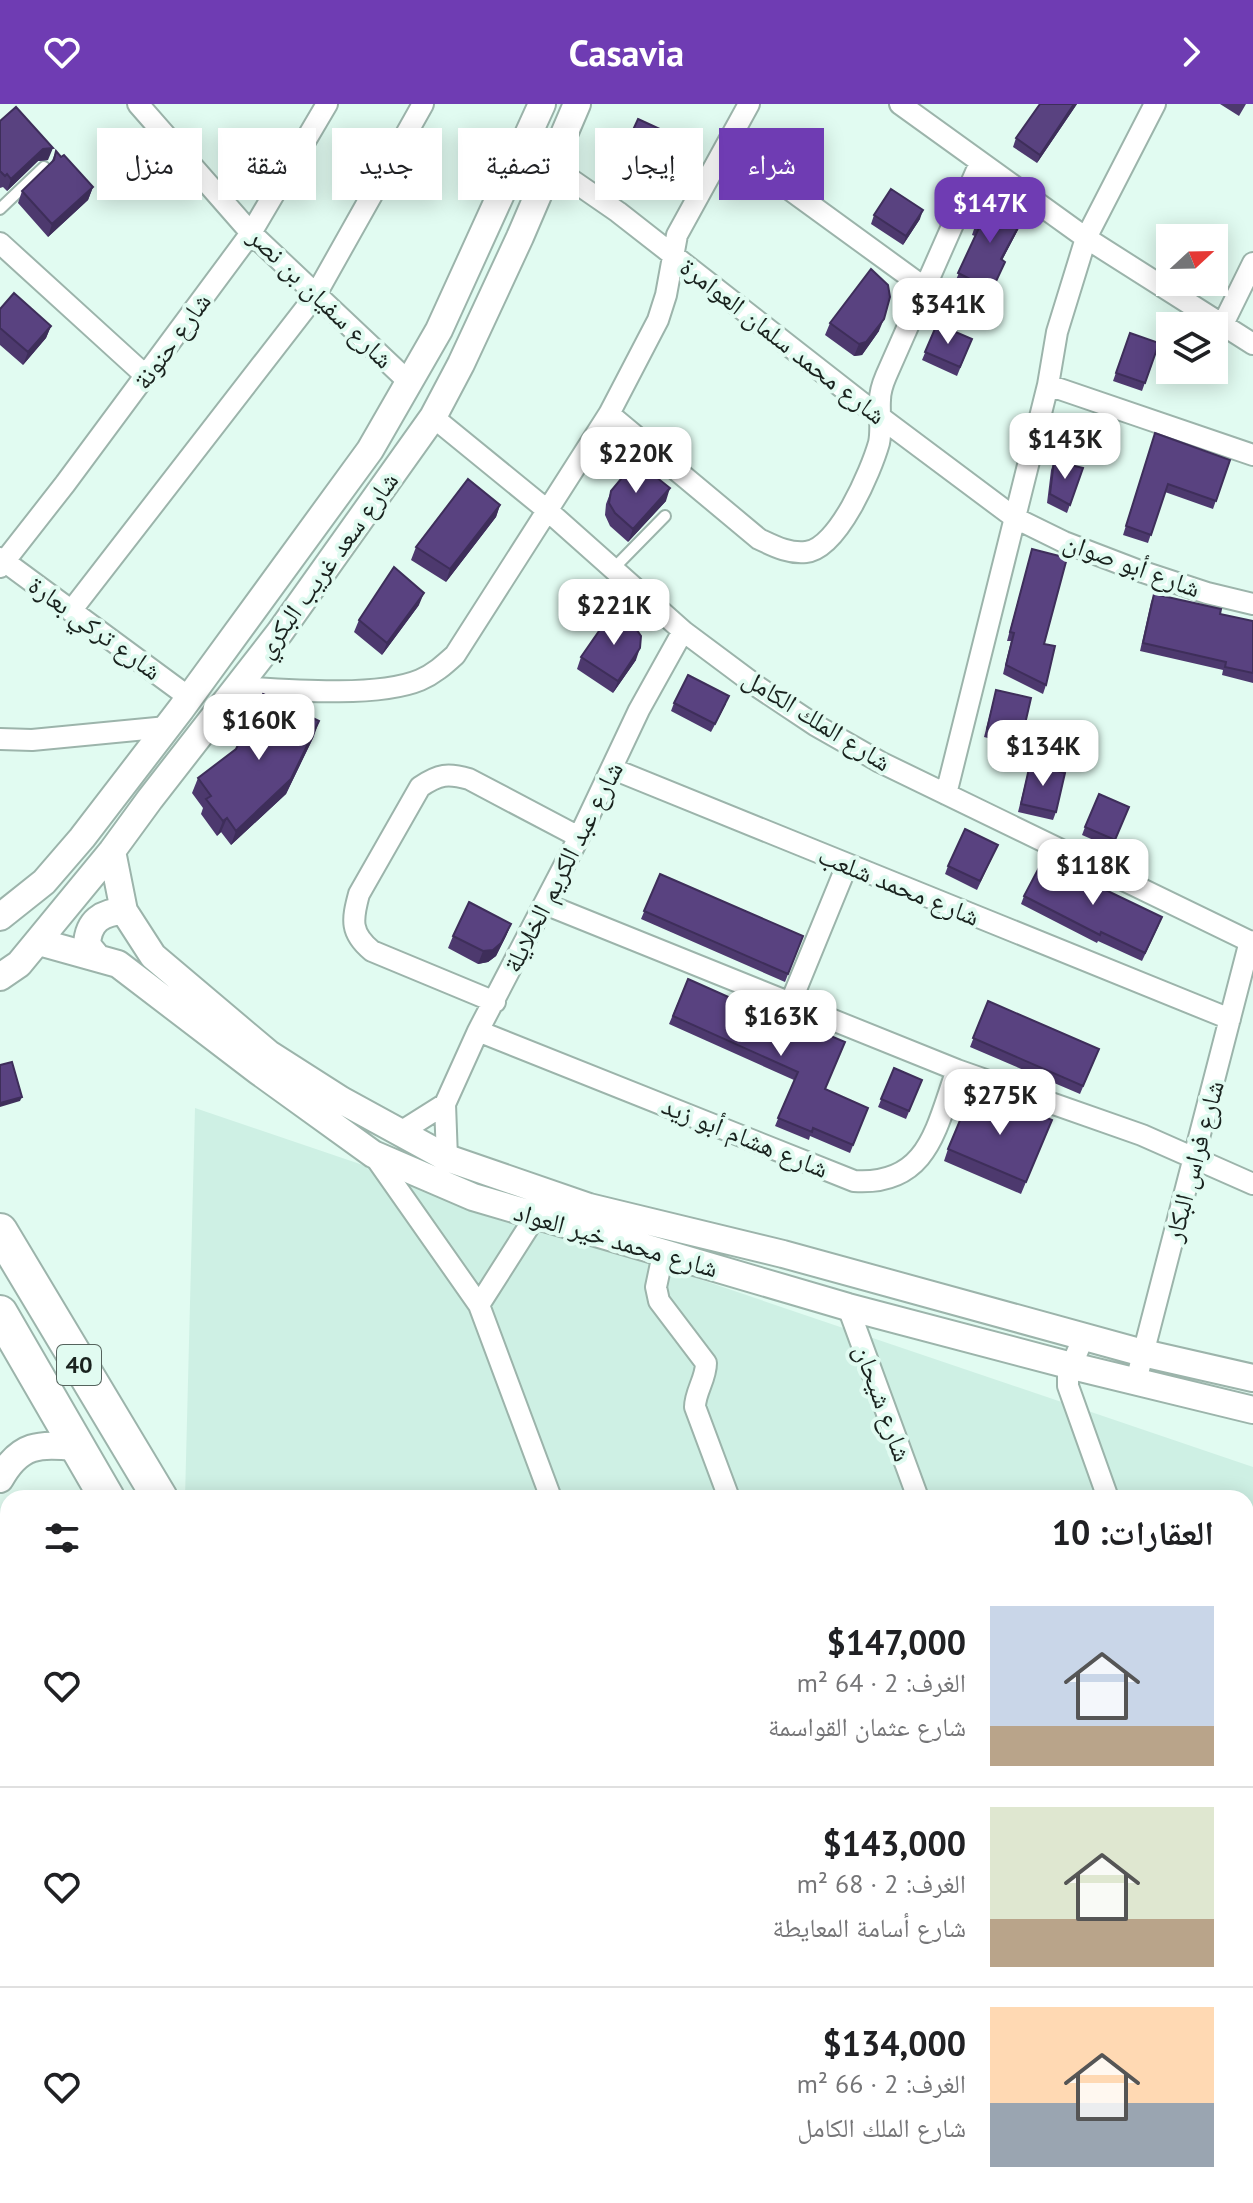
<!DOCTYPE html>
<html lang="ar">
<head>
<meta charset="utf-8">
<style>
  :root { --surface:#fff; --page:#f2f2f2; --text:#202124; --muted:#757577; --line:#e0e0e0; --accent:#6f3cb3 }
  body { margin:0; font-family:"PT Sans","Noto Naskh Arabic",sans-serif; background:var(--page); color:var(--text); direction:rtl; height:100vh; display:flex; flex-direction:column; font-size:30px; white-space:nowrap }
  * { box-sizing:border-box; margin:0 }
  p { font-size:26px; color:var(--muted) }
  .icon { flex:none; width:44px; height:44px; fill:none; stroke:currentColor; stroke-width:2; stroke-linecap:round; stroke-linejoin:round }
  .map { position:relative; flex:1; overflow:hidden; direction:ltr }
  .panel { position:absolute; left:0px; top:1386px; width:1254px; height:714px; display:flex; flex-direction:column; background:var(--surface); border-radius:24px 24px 0 0; box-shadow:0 4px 20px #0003; direction:rtl }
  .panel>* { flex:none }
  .banner { position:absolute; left:24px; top:24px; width:800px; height:72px; direction:rtl; display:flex; gap:16px }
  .needle { width:52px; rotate:68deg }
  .fabs { position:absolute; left:1156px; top:120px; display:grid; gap:16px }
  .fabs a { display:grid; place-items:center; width:72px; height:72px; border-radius:0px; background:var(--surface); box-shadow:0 4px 20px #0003; font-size:40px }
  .price { position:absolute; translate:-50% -68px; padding:0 18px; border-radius:16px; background:#fff; color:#222; font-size:26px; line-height:52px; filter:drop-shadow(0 2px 4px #0008) }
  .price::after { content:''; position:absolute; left:50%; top:48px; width:24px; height:18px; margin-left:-12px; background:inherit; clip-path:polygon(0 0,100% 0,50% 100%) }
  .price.active { background:var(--accent); color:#fff }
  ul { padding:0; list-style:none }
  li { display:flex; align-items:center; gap:24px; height:200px; padding:0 40px }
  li+li { border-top:2px solid var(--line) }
  li span { display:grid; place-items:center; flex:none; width:224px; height:160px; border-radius:0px; color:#555 }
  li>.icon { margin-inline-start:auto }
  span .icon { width:96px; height:96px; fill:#fffc; stroke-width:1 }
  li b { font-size:34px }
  h2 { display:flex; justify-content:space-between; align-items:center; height:96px; padding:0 40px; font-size:34px }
  .chip { padding:0 28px; border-radius:0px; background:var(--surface); box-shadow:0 4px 20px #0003; font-size:28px; line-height:72px }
  .chip.active { background:var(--accent); color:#fff }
  header { display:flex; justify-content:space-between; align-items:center; height:104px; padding:0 40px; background:var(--accent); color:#fff; font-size:36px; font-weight:800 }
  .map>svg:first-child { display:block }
</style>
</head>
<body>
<header><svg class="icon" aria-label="forward" viewBox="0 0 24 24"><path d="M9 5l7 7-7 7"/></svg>Casavia<svg class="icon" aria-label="heart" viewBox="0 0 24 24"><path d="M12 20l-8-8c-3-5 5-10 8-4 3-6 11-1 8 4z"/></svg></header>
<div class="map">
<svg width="1253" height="2099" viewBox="0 0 1253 2099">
  <rect width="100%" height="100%" fill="#e1fbf1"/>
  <path fill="#cef0e4" d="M195 1004 1253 1363V2099H169V2092H1246V1394H185Z"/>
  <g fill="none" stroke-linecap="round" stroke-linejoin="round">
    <defs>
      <path id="service" d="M0 105 44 63
        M613 465 665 412"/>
      <path id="minor" d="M138 0 251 129 410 279
        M900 0 1086 134 1253 240
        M727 40 925 184
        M550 61 618 108 880 313 1015 414 1064 438 1137 466 1207 489 1253 500
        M0 139 146 272
        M1223 220 1253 159
        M1048 281 1253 351
        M609 310 759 435C774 442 789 450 806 448 838 445 871 367 879 339 882 325 879 309 880 296 880 287 883 279 886 272L980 59
        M433 313 547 406 683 527 758 583 815 621 880 658 1253 839
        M0 454 190 594
        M0 463 65 380 251 129 327 0
        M71 507 315 192 423 0
        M237 583C285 586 377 594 420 576 434 570 444 561 455 551L609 310 658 216 666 191 677 131 749 0
        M0 635 32 636 167 623
        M613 665 1230 915
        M946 690 1048 281 1057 228 1086 134 1155 0
        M545 800 957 966 1142 1031 1253 1080
        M495 898 372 847C350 829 352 816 359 790L420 683C439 670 448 669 469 675L579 733
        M790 900 847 761
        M478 927 854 1077C929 1082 936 1023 957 966
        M399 1029 445 1000
        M373 1050 479 1201 551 1394
        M447 1054 445 1000 478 927 579 733 639 606 683 527
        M663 1150 656 1183 659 1197 706 1259C706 1275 695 1288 695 1303L729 1394
        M479 1201 535 1113
        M848 1203 918 1394
        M1084 1232 1068 1270V1282L1108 1394
        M1136 1277 1250 837
        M0 1740 8 1750
        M1246 1744 1253 1742
        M275 2092 281 2099
        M961 2092 964 2099
        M1171 2092 1174 2099"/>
      <path id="tertiary" d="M112 747 124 807 153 852 269 950 341 996 447 1054 589 1103 783 1150 1143 1249 1253 1274
        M0 813 44 778 82 734 181 605 370 346 439 226 542 0
        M39 838 118 860 258 967 373 1050 473 1093 848 1203 1072 1262 1253 1306
        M96 852 87 841C88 817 102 808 124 807
        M0 873 19 860 112 747 150 695 280 528 433 313 461 260 520 133 577 0
        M0 1375C20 1339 39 1340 76 1343"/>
      <path id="trunk" d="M0 1127 160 1394
        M0 1209 107 1394
        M626 2092 634 2099
        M682 2092 689 2099"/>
    </defs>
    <use href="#service" stroke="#9cb4ab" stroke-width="14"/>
    <use href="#minor" stroke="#9cb4ab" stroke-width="24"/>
    <use href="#tertiary" stroke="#9cb4ab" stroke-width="30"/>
    <use href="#trunk" stroke="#9cb4ab" stroke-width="38"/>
    <use href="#service" stroke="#fff" stroke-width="10"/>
    <use href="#minor" stroke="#fff" stroke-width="20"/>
    <use href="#tertiary" stroke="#fff" stroke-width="26"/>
    <use href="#trunk" stroke="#fff" stroke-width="34"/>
  </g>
  <path fill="#4d396e" d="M1040 0H1077L1037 59 1013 43 1016 34Z
    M1220 0H1246L1239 12Z
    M0 17 48 56 38 57 7 87 3 83 0 84Z
    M699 43 676 95 615 67 620 54Z
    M56 47 93 83 88 96 48 133 18 99 22 87 51 59Z
    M874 111 920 115 903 141 871 120Z
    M975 122H1020L1002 156 1005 158 989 194 955 178 975 132 972 131Z
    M0 205 51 222 46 234 23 261 0 241Z
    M830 219 879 227 862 251 854 252 825 231Z
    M937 220 972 235 957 272 922 256Z
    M1130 229 1159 239 1142 287 1113 277Z
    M1155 329 1230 356 1213 405 1165 388 1148 439 1123 431Z
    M1054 357 1083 364 1067 409 1047 399 1051 366Z
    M611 387 666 397 628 438 610 422 605 411 606 400Z
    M500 401 496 413 446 478 411 456 416 443Z
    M1032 445 1044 540 1046 581 1043 590 1003 570 1011 537H1007Z
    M1154 490 1220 510 1253 517V579L1222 571 1223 566 1140 547 1151 498Z
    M419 501 382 551 354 528 359 516Z
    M581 553 636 556 613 589 577 565Z
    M996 586 1022 633 1019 642 984 633Z
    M674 599 726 600 711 628 671 607Z
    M314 632 286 690 231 741 221 728 217 732 201 710 203 704 192 689 198 674Z
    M1030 660 1056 708 1053 716 1018 708Z
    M1129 703 1112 744 1082 731 1085 723Z
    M998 741 977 786 945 770 948 762Z
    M660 770 803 832 785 878 641 815Z
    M1024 792 1159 821 1142 857 1098 837 1097 839 1021 800Z
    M511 820 506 832 496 852 488 858 478 860 448 844 453 832Z
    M688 875 825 986 868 1004 850 1049 810 1032 809 1036 775 1022 794 976 669 920Z
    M988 897 1099 945 1080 990 970 943Z
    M894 964 922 976 906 1015 878 1003Z
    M1016 1009 1052 1016 1021 1090 944 1057 948 1045Z
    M8 1997V2049L6 2050 0 2036V2001Z
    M28 2092H97L99 2099H26Z
    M438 2092H506L500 2099H446Z
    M773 2092H845L842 2099H775Z"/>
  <path fill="#3e2e5a" d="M1074 0H1077L1037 59 1040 51Z
    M699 43 694 56 676 95 680 83Z
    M53 44 48 56 38 57 7 87 11 75 43 45Z
    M93 83 88 96 48 133 52 120Z
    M923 106 920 115 903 141 906 132Z
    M1023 114 1020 122 998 164 1001 155Z
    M884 215 879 227 862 251 854 252 859 240Z
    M51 222 46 234 23 261 28 248Z
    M670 384 666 397 628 438 633 425Z
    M500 401 496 413 446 478 450 465Z
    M424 489 419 501 382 551 387 539Z
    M640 544 636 556 613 589 618 577Z
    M319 617 314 632 286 690 231 741 236 727Z
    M227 714 221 728 217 732 223 717Z
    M511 820 506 832 496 852 488 858 478 860 483 847Z
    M22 993 20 997 0 1003V999Z
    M1253 2067V2077L1246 2080V2069Z
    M499 2092H506L500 2099H493Z
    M779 2092H783L781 2098 776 2099Z
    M835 2092H845L842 2099H816Z"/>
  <path fill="#594280" stroke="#3e2e5a" stroke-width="2" d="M1040 0H1074L1040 51 1016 34Z
    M16 3 53 44 43 45 11 75 7 70 5 72 0 67V17Z
    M638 15 699 43 680 83 620 54Z
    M56 47 61 53 64 51 93 83 52 120 22 87 54 56Z
    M891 85 923 106 906 132 874 111Z
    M990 95 1023 114 1001 155 1005 158 992 186 958 169 979 124 975 122Z
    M871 165 888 181 890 193 884 215 866 238 859 240 830 219Z
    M14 189 51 222 28 248 0 224V205Z
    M937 220 972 235 960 263 925 248Z
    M1130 229 1159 239 1145 279 1116 269Z
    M1155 329 1230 356 1216 397 1168 380 1151 431 1126 422Z
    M636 357 670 384 633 425 615 409 609 399 611 387Z
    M1054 357 1083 364 1070 401 1050 390Z
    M468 375 500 401 450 465 416 443Z
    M1032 445 1067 454 1044 540 1055 542 1046 581 1006 561 1014 529 1010 528Z
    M394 463 424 489 387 539 359 516Z
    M1154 490 1221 505 1220 510 1253 517V569L1225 563 1226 558 1143 539Z
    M613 507 634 522 641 532 640 544 618 577 581 553Z
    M688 571 729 592 715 620 674 599Z
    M996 586 1031 594 1022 633 987 625Z
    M263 590 319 617 291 675 236 727 227 714 223 717 206 695 211 692 198 674 236 645Z
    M1030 660 1065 669 1056 708 1021 700Z
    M1099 690 1129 703 1115 736 1085 723Z
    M965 725 998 741 980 777 948 762Z
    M1043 756 1162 813 1145 849 1101 828 1100 831 1024 792Z
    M660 770 803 832 788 870 644 807Z
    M469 798 511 820 501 839 493 846 483 847 453 832Z
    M688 875 809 929 812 924 845 938 825 985 868 1004 853 1041 813 1024 812 1028 778 1014 798 968 673 912Z
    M988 897 1099 945 1083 982 973 934Z
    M12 958 22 993 0 999V961Z
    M894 964 922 976 909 1007 881 995Z
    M971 990 1016 1009 1019 1002 1052 1016 1026 1078 948 1045Z
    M8 1997V2040L0 2020V2001Z
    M1250 2023 1253 2030V2067L1246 2069V2024Z
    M35 2092H97L99 2099H38Z
    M456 2092H499L493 2099H464Z
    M788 2092H835L816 2099H796L794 2094 789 2096Z"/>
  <g text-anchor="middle" stroke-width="8" stroke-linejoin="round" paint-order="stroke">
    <rect fill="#e1fbf1" stroke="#55635d" stroke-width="2" x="57" y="1241" width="44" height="40" rx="6"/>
    <g font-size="24" font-weight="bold" fill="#19221e">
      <text x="79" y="1269">40</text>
    </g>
    <g font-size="26" fill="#19221e" stroke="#e1fbf1">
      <text transform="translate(321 194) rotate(44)" y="9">شارع سفيان بن نصر</text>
      <text transform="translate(172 237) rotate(-54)" y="9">شارع حنونة</text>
      <text transform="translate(783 237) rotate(38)" y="9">شارع محمد سلمان العوامرة</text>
      <text transform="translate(327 461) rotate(-54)" y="9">شارع سعد غريب البكري</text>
      <text transform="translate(1132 461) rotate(20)" y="9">شارع أبو صوان</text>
      <text transform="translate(95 524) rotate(36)" y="9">شارع تركي بعارة</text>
      <text transform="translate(817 616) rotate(32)" y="9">شارع الملك الكامل</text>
      <text transform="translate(563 763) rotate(-63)" y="9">شارع عبد الكريم الخلايلة</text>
      <text transform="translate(899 782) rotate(22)" y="9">شارع محمد شلعب</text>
      <text transform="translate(745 1033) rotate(22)" y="9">شارع هشام أبو زيد</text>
      <text transform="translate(1194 1057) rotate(-75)" y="9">شارع فراس البكار</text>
      <text transform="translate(616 1136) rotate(16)" y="9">شارع محمد خير العواد</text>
      <text transform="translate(883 1299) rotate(70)" y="9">شارع شيحان</text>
    </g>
  </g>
</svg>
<div class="fabs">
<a><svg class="needle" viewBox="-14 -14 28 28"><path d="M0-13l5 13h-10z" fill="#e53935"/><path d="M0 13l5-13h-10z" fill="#757577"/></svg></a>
<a><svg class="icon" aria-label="layers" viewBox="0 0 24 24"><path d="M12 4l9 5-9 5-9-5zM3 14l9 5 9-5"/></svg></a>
</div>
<b class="price active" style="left:990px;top:141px">$147K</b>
<b class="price" style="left:948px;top:242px">$341K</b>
<b class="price" style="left:1065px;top:377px">$143K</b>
<b class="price" style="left:636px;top:391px">$220K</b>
<b class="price" style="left:614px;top:543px">$221K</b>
<b class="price" style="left:259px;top:658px">$160K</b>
<b class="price" style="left:1043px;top:684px">$134K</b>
<b class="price" style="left:1093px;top:803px">$118K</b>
<b class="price" style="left:781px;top:954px">$163K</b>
<b class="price" style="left:1000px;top:1033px">$275K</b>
<div class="banner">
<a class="chip active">شراء</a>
<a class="chip">إيجار</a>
<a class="chip">تصفية</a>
<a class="chip">جديد</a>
<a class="chip">شقة</a>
<a class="chip">منزل</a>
</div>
<section class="panel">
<h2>العقارات: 10<svg class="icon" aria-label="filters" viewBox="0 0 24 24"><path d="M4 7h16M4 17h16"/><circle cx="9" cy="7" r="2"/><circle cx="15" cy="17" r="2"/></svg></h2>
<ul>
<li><span style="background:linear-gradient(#c9d6e8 75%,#b9a48a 0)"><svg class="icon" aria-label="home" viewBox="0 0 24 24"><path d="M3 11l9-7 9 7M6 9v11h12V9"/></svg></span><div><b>$147,000</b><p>الغرف: 2 · 64 m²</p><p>شارع عثمان القواسمة</p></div><svg class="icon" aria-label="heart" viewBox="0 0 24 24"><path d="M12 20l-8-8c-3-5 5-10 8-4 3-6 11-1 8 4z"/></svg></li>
<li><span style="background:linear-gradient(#dfe7d0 70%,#b9a48a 0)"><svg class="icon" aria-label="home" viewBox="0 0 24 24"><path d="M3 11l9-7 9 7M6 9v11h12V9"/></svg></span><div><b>$143,000</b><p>الغرف: 2 · 68 m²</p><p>شارع أسامة المعايطة</p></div><svg class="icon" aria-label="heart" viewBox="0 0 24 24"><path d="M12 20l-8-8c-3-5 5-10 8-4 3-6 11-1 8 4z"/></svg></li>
<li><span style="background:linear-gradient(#ffd9b3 60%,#9aa5b1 0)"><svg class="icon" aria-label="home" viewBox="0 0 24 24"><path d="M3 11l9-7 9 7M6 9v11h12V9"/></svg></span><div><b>$134,000</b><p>الغرف: 2 · 66 m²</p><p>شارع الملك الكامل</p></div><svg class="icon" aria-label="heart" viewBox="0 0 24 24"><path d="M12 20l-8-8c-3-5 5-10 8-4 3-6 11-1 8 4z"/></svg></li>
</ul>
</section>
</div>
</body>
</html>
